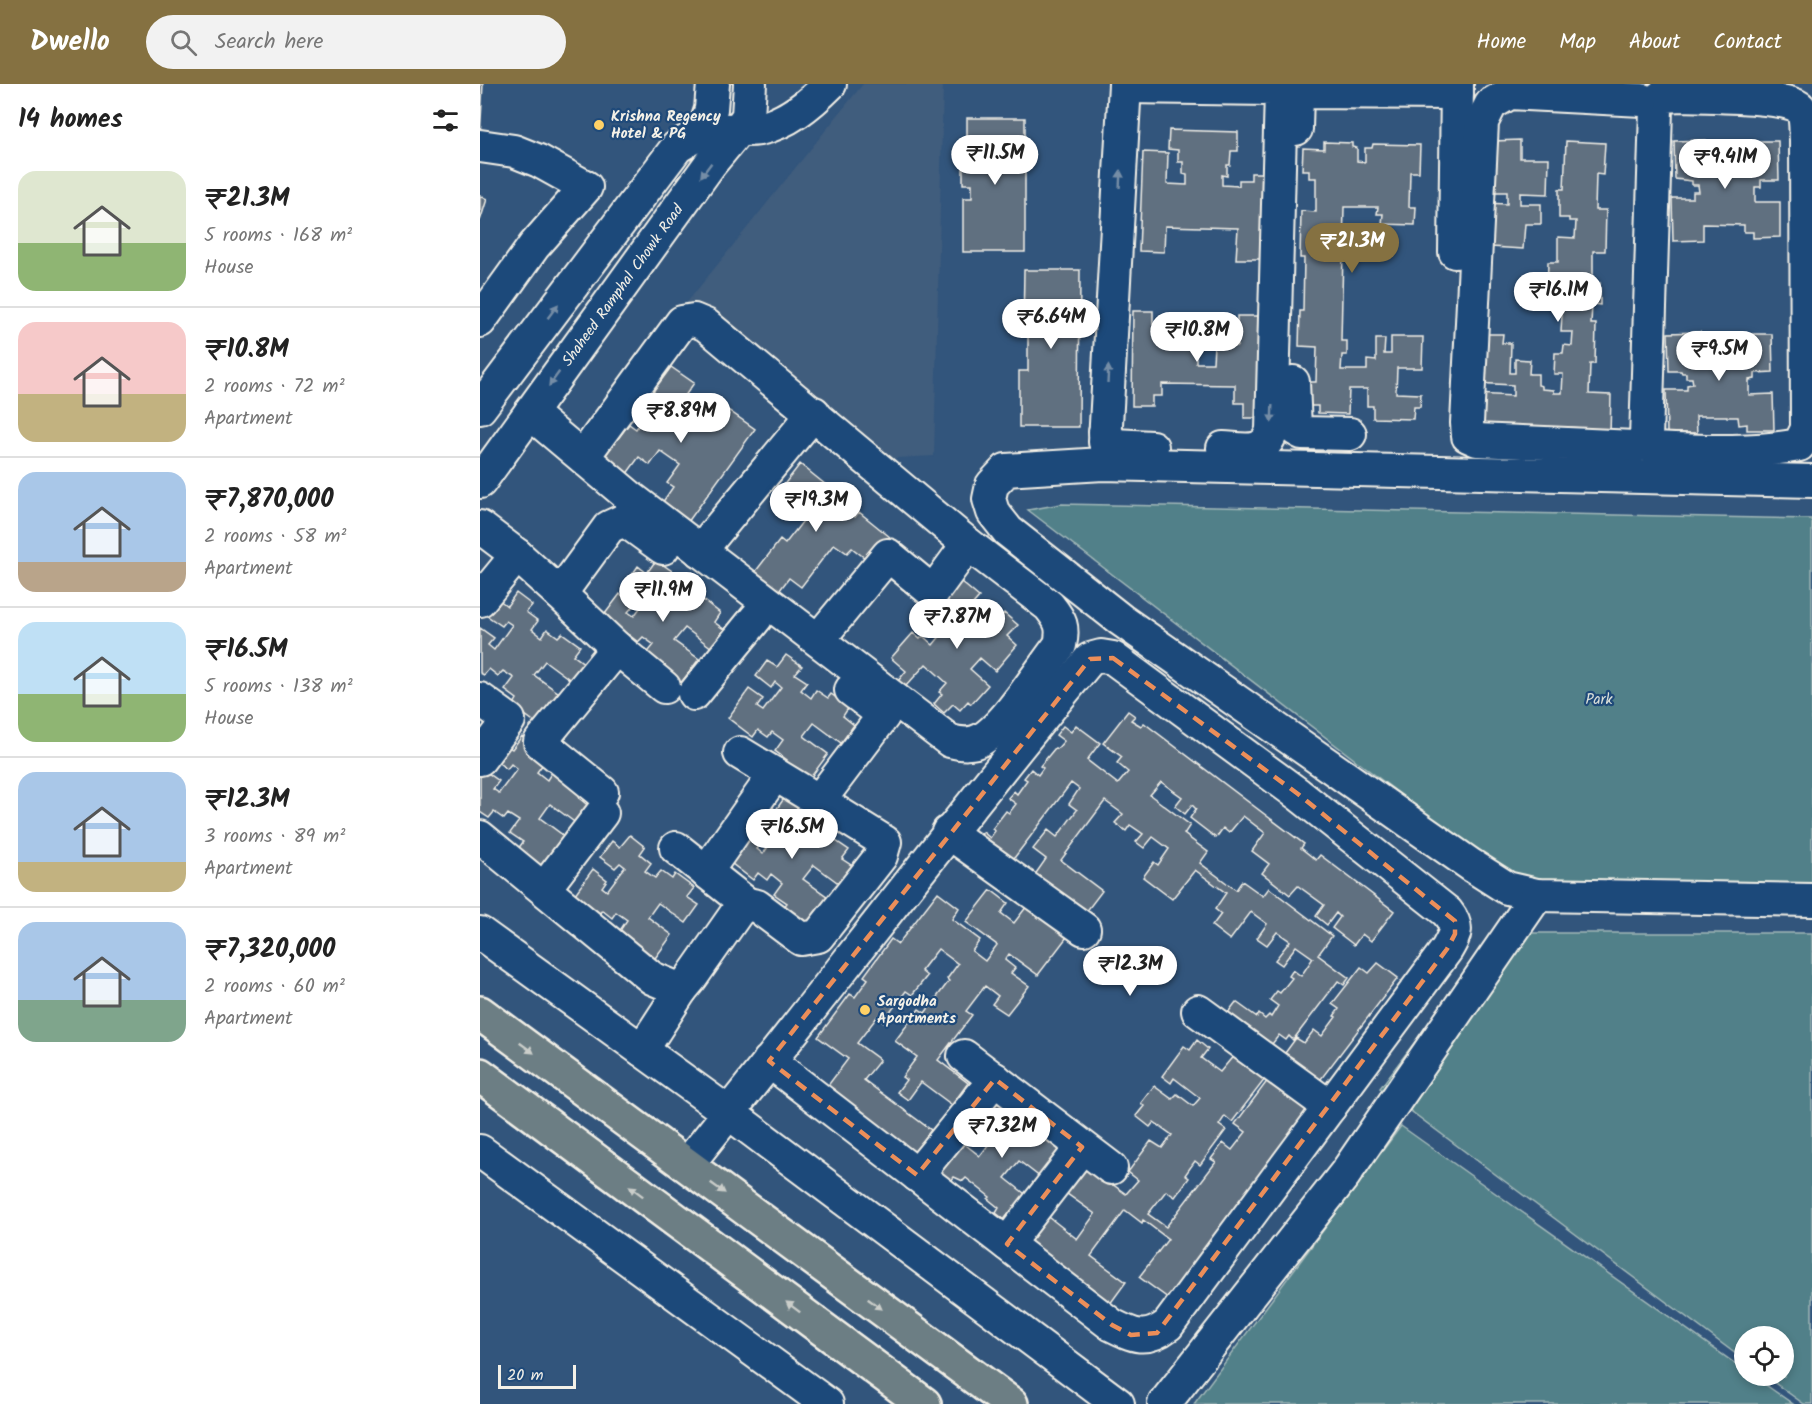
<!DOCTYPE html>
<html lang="en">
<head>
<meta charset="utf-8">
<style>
  :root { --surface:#fff; --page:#f2f2f2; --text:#222; --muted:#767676; --line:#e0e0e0; --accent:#857141 }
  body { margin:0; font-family:Kalam,sans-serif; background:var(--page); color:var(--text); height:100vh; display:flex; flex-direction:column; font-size:22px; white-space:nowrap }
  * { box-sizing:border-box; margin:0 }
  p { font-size:20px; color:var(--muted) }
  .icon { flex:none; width:33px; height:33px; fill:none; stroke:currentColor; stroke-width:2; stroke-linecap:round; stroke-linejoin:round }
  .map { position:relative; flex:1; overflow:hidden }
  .sheet { display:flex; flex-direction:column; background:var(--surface); width:480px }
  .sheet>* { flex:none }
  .buttons { position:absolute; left:1254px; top:1242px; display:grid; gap:12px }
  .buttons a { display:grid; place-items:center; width:60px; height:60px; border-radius:50%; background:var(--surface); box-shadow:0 3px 9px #0003; font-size:30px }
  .scale { position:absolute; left:18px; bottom:15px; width:78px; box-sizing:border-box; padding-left:6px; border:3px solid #f4f1e8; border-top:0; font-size:16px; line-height:21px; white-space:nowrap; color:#f4f1e8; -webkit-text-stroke:4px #1f4a7a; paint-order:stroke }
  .price { position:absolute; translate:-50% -51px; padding:0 14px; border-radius:21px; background:#fff; color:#222; font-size:20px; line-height:39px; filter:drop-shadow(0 2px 3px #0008) }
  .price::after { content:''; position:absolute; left:50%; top:36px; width:18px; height:14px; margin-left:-9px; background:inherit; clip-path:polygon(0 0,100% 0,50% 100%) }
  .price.active { background:var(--accent); color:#fff }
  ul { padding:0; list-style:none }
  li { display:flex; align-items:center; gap:18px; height:150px; padding:0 18px }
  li+li { border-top:2px solid var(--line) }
  li span { display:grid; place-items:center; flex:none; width:168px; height:120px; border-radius:18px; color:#555 }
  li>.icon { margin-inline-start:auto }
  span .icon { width:72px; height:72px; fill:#fffc; stroke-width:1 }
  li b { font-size:26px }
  h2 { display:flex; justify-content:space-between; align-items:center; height:72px; padding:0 18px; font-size:26px }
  header { display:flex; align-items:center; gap:36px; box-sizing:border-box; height:84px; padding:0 30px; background:var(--accent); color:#fff }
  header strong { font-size:28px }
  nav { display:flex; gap:33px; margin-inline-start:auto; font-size:21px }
  .search { width:420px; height:54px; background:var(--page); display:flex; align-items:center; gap:15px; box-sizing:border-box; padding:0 21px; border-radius:33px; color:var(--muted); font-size:22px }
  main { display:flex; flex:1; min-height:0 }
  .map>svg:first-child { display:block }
</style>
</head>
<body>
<header>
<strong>Dwello</strong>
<div class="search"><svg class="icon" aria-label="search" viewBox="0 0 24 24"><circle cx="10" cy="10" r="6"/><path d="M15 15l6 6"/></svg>Search here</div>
<nav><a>Home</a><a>Map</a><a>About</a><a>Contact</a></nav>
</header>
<main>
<section class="sheet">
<h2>14 homes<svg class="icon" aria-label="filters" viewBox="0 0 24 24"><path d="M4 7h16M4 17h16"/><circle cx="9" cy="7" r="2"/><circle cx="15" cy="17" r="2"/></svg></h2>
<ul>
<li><span style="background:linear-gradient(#dfe7d0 60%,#8fb573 0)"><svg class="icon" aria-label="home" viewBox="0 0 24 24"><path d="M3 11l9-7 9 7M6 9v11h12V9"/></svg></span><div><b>₹21.3M</b><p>5 rooms · 168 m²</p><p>House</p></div></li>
<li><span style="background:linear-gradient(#f6c9c9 60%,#c2b280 0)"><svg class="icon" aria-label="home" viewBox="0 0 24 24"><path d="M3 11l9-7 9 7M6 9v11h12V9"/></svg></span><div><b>₹10.8M</b><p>2 rooms · 72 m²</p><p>Apartment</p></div></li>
<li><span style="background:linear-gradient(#a9c7e8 75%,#b9a48a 0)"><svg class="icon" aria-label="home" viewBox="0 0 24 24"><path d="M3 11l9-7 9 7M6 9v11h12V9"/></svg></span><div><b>₹7,870,000</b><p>2 rooms · 58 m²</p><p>Apartment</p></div></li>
<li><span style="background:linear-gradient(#bfe0f5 60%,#8fb573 0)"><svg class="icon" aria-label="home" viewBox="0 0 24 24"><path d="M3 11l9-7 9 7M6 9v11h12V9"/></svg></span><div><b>₹16.5M</b><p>5 rooms · 138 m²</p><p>House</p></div></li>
<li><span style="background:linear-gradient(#a9c7e8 75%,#c2b280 0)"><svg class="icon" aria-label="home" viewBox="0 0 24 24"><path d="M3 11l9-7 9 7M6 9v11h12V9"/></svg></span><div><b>₹12.3M</b><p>3 rooms · 89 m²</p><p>Apartment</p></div></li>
<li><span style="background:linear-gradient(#a9c7e8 65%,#7fa58c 0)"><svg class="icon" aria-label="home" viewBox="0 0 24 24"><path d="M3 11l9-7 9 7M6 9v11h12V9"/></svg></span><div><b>₹7,320,000</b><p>2 rooms · 60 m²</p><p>Apartment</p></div></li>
</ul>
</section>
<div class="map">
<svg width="1332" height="1320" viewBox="0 0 1332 1320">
  <rect width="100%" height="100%" fill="#32557c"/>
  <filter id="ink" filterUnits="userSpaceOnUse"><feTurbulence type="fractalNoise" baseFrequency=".0167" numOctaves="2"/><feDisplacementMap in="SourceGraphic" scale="12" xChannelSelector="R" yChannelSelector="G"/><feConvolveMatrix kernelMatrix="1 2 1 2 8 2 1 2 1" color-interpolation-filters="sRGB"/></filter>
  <g filter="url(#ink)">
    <path fill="#405d7d" d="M383 0H463L454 372 398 375 205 221Z"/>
    <path fill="#518089" stroke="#a2b8b8" stroke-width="1.5" d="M581 420 1332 435V801L1047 798 1014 782 548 426Z
      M1017 849H1332V1320H1324L1285 1292H1304V1252H1264V1276L900 1004Z
      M921 1042 1264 1286V1292H1273L1313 1320H714Z"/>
    <path fill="#606f80" stroke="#f4f1e8" stroke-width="1.5" d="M0 0H3L0 54Z
      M487 34H545V168H483V114H492V100H483V84H487Z
      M689 46 758 48V67H751L750 81H747V92L742 91V101L759 102V96H771V89H785L782 175H756L758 144 685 142 684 168 659 167 663 68 688 69 687 100 707 101V91L703 90V78H698V66L688 65Z
      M1040 56V74H1069L1068 110 1040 109V120H1061V140H1045L1043 165 1011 163 1004 119 1027 120V108H1009L1013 57Z
      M1226 56V67H1242V70L1268 68V65L1274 64 1273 57H1298L1299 96H1281V103H1275V118H1300V153L1273 154V148H1264V141L1223 140V156L1193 157 1192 114H1213V108H1219L1218 101H1212V97L1195 95 1194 57Z
      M1086 57 1125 59 1123 91 1116 90 1115 126H1126L1125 167H1113V199H1120V221L1112 220 1111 240H1116L1115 280H1110L1109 310 1131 311 1130 351 1103 350 1104 344 1080 343 1079 353 996 342 997 310 1033 312V301L995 299 1001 250H1023L1022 259H1031L1030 289H1035V275L1050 276 1049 290H1058V301L1062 302V305L1074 306V309H1082L1083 290H1074L1075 269H1083L1084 261 1092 262 1093 248H1081L1083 211 1067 210 1068 178H1078V153L1095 154 1096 137H1089V134H1079V105H1084Z
      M844 58 872 59V63L877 64V77L885 78V64H892L893 60 940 61 939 88H930L929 123H936L935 141 902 140 903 130H897L898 123H864L861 257H867V271H862L861 286H887V276L896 277V255H905L904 270H911V253H943L942 284H917L916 309 941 310 940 323H934L933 335 893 334V322H887V305H869L868 330 838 329V322H819L820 298H836L837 263 819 262 820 227H823L824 174H820L821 127 836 128V94H829V86H822L823 64 844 65Z
      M0 112 7 115 0 137Z
      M544 186H600L599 343H539V287H548V246H543Z
      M653 227H673V240H683V257L716 258V279H733L734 261 757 262V232H782L781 334H764V319H755V301L682 300V312H672V322H652Z
      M1220 248V260H1236V263L1262 260V257H1267V250H1292L1293 288 1275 289V295L1269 296V311L1293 310 1294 346H1267V340L1259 341 1258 333H1247V332H1216L1217 349H1187L1186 306H1207V301L1213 300 1212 294H1206V289H1202L1201 287H1189L1188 249Z
      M191 283 214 299 202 316 212 324 206 333 225 346 231 338 237 342 248 326 275 345 208 438 182 419 193 403 187 399 200 381 180 367 170 381 159 373 146 391 123 374 149 340 156 345 169 326 163 321Z
      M320 380 356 409 352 414 375 433 379 428 410 453 390 478 372 464 367 469 354 460 321 503 309 494 296 511 272 492 300 456 305 460 323 437 310 427 316 420 299 407Z
      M176 476 192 487 186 495 198 504 192 512 202 519 207 512 218 520 222 515 240 529 234 538 245 546 232 564 205 544 194 557 219 575 196 606 165 572 174 561 163 553 158 558 149 551 144 558 118 539 140 510 154 521 148 528 154 532 172 508 166 504 162 509 147 498 158 482 167 489Z
      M480 497 499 513 482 533 500 549 510 537 514 540 524 529 538 541 527 552 537 561 515 587 500 574 490 585 508 601 491 620 488 617 480 626 473 620 464 629 454 620 462 610 459 608 467 599 446 580 425 603 418 597 426 587 411 574 433 549 440 555 443 552 453 561 466 545 455 536 462 528 452 520Z
      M36 509 52 521 46 528 58 537 52 545 62 553 67 545 78 553 82 549 100 562 93 571 105 580 92 597 65 577 54 591 79 609 56 639 33 622 37 615 25 606 34 594 23 587 18 592 9 585 4 591 0 589V544L14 554 8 561 14 566 32 541 26 537 22 542 6 531 18 515 27 522Z
      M306 571 322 582 315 590 327 598 321 606 331 614 336 606 348 614 351 610 369 623 363 632 374 641 361 659 334 639 324 652 348 670 325 701 302 683 307 676 295 667 303 656 292 648 288 653 278 646 273 653 248 634 269 605 283 615 277 623 283 627 301 603 295 598 291 604 276 592 287 577 297 583Z
      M648 627 655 632 651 636 661 642 664 639 824 760 821 764 836 776 840 771 914 827 891 857 882 850 874 861 852 844 860 833 856 829 847 841 836 832 844 821 818 802 810 811 782 789 789 780 772 767 785 749 763 732 749 749 743 744 736 754 710 734 716 725 712 721 705 730 695 722 702 713 681 698 670 711 710 741 704 750 728 768 720 779 756 806 762 797 783 812 789 804 852 852 838 871 869 894 864 901 858 897 813 956 809 952 806 956 799 951 785 969 792 986 752 1038 745 1032 739 1041 746 1046 720 1081 715 1077 705 1091 709 1094 695 1113 686 1107 668 1130 686 1143 736 1078 731 1075 743 1059 752 1066 766 1048 755 1040 788 996 805 985 813 974 805 969 816 954 824 959 834 946 842 952 856 933 854 932 859 925 852 920 881 883 889 889 898 879 918 894 821 1021 830 1028 688 1214 659 1193 688 1155 663 1136 662 1139 645 1126 611 1172 646 1198 627 1224 542 1160 565 1130 597 1155 615 1130 583 1107 608 1074 621 1092 646 1110 658 1096 648 1088 671 1057 682 1064 692 1051 674 1038 670 1043 656 1032 664 1022 661 1019 674 1002 692 1015 697 1010 713 1022 720 1014 694 994 691 999 682 992 704 962 710 966 717 956 728 965 721 974 740 988 755 970 743 935 756 918 777 933 779 930 785 935 789 931 791 933 798 922 790 916 797 907 800 909 812 894 809 892 813 886 821 892 833 874 816 862 802 881 795 876 810 857 797 848 787 861 777 854 787 840 771 828 750 856 732 842 741 830 735 825 746 809 715 786 692 815 663 793 674 778 678 781 689 765 673 753 664 764 656 758 663 750 650 741 646 747 635 739 643 730 625 717 581 776 622 807 558 891 529 870 525 876 535 884 531 889 549 902 527 930 512 920 518 912 505 902 486 927 492 931 458 976 488 999 472 1021 441 998 428 1016 417 1008 426 996 422 993 437 973 415 957 439 925 445 929 469 897 467 895 478 880 458 865 441 887 447 892 432 911 426 907 403 938 397 933 377 959 400 976 384 996 451 1046 431 1074 343 1008 368 975 338 953 370 910 375 913 388 895 384 892 411 855 418 860 458 808 479 824 472 835 500 856 492 867 505 877 517 861 486 838 511 806 528 819 521 829 534 839 564 800 554 792 566 775 553 765 568 746 577 753 597 726 589 720 599 705 591 699 525 786 493 760 503 748 510 754 515 747 512 745 526 727 529 729 536 720 528 714 534 707 537 710 547 696 544 694 551 685 558 691 563 684 560 682 575 664 577 665 584 657 576 651 583 642 591 648 596 641 620 659 607 676 638 700 648 688 637 679 642 673 623 659Z
      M42 652 57 664 51 672 63 680 57 688 67 696 72 688 105 705 99 714 110 723 97 740 70 720 60 734 84 752 61 783 38 765 43 758 30 749 39 737 28 730 24 735 14 728 9 734 0 728V693L5 687 19 697 13 705 19 709 37 685 31 680 27 685 12 674 23 659 32 665Z
      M305 713 321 724 315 732 326 741 321 749 330 757 336 749 347 757 350 753 369 766 362 775 374 783 361 801 334 781 323 795 348 813 325 843 301 826 307 819 294 810 302 799 291 790 287 796 278 789 273 796 247 776 269 747 283 758 277 765 283 770 301 745 295 741 291 747 275 735 287 719 296 726Z
      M150 751 165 763 160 770 171 779 165 787 175 794 181 787 192 795 195 790 214 804 207 813 219 821 206 839 178 819 168 833 192 851 170 881 139 848 147 836 136 828 132 834 122 826 117 833 92 814 113 785 127 796 122 803 127 807 145 783 140 779 135 784 120 773 132 757 140 763Z
      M517 1015 527 1022 521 1029 560 1060 568 1050 586 1064 565 1097 539 1077 525 1094 549 1113 535 1130 532 1127 525 1136 516 1129 519 1124 508 1115 510 1113 486 1094 483 1097 474 1093 471 1097 460 1089 470 1076 465 1072 478 1055 500 1072 512 1056 489 1038Z"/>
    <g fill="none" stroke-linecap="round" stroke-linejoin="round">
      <defs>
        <g id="minor">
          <path d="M645 3 792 5 801 8 792 346C785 372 764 365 743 364"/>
          <path d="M1203 11C1223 12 1310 12 1320 24 1327 32 1325 46 1326 56L1327 345 1319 361C1272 370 1222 367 1174 365L1166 356 1176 25 1178 15 1182 12Z"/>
          <path d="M816 45 817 8 977 9"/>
          <path d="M246 46C256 45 268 47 279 45 307 39 330 20 350 0"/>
          <path d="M0 62 34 67 59 77 106 103 54 162 0 237"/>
          <path d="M975 168 977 0"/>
          <path d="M813 298 815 345 822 349 870 350"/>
          <path d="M0 324 197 63 224 47 231 25 233 0"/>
          <path d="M50 329 150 413 470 657C482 660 492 661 502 655 526 641 561 585 580 561 584 543 581 537 569 522L488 460 226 241 214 236 202 238 103 373"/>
          <path d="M625 348 634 361 672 363"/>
          <path d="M625 358 645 0"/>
          <path d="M1155 363 997 356 988 352 987 339 1002 38 1011 20 1030 9 1162 16"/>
          <path d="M1332 397 623 380 526 386 512 401 509 415 513 428 528 447 641 536 991 781 1027 804 1057 811 1332 816"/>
          <path id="s1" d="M0 398 230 80 259 45 268 32 270 0"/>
          <path d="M0 443 37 471 80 510 129 443 142 437 150 440 183 464"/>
          <path d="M220 467 334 329"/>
          <path d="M80 510 137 564"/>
          <path d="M0 516 37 471"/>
          <path d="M338 556 408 471 453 508 488 460"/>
          <path d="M214 610 276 534"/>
          <path d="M0 615 29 636 0 675"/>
          <path d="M260 669 339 717"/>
          <path d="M122 708 60 658 137 564 184 603"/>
          <path d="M468 748 604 845"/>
          <path d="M0 753 172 894 201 906 211 894 258 827 267 820 277 822 321 855 338 852 401 772 405 758 339 717 404 631 371 606"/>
          <path d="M196 764 267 820"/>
          <path d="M226 788 295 690"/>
          <path d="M64 805 122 729"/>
          <path d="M0 849 249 1029 638 1320"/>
          <path d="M718 927 850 1023"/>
          <path d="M162 966 201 906"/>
          <path d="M484 972 631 1084"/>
          <path d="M0 1067 347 1320"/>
          <path d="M207 1081C342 913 472 741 610 575L621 572 633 574 818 710 967 828C979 843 976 849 967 865L688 1241C666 1258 654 1252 632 1241L289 977"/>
          <path d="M437 1091 515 995"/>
          <path d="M527 1160 602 1063"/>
          <path d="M684 1320 865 1090 1057 811"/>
        </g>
        <path id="major" d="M0 929 531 1320
          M0 991 444 1320"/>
      </defs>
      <use href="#minor" stroke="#f4f1e8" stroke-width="36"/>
      <use href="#major" stroke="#f4f1e8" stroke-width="38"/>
      <use href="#minor" stroke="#1f4a7a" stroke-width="32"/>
      <use href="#major" stroke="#6c7e84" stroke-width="33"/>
    </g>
    <defs><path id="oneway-solid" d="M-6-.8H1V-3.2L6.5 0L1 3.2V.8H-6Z" transform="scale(1.5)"/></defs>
    <g fill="#748da6">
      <use href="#oneway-solid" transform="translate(226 86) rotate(127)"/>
      <use href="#oneway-solid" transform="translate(640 95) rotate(-87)"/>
      <use href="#oneway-solid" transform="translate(73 227) rotate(-53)"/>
      <use href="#oneway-solid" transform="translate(628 290) rotate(-87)"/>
      <use href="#oneway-solid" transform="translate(74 295) rotate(126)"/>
      <use href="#oneway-solid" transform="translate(792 330) rotate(92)"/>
    </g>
    <g fill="#cbceca">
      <use href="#oneway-solid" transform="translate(47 964) rotate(36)"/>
      <use href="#oneway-solid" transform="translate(238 1104) rotate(36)"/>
      <use href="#oneway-solid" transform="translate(156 1107) rotate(-143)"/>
      <use href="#oneway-solid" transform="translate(395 1220) rotate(36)"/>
      <use href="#oneway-solid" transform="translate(313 1223) rotate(-143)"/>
    </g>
  </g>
  <path fill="none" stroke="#ec8e59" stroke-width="4.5" stroke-dasharray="12 8" stroke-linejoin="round" d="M633 574 818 710 975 837V850L967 865 677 1249 651 1251 632 1241 527 1160 602 1063 515 995 437 1091 289 977 610 575Z"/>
  <g fill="#ffd166" stroke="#1f4a7a" stroke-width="2">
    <circle cx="119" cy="41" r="6"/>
    <circle cx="385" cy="926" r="6"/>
  </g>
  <g text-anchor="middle" stroke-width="4.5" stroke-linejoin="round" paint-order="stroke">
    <g font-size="15" font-weight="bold" fill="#f4f1e8" stroke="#1f4a7a" text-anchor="start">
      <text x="131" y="37">Krishna Regency<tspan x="131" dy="17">Hotel &amp; PG</tspan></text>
      <text x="397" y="922">Sargodha<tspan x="397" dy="17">Apartments</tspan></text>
    </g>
    <g font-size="15" fill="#f4f1e8" stroke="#1f4a7a">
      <text dy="5" stroke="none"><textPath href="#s1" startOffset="243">Shaheed Ramphal Chowk Road</textPath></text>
    </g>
    <g font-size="15" fill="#dce0da" stroke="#1f4a7a">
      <text x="1119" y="620">Park</text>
    </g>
  </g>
</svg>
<div class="buttons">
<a><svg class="icon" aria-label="locate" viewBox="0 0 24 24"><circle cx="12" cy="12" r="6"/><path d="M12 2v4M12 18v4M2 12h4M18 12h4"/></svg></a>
</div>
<div class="scale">20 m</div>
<b class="price" style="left:515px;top:102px">₹11.5M</b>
<b class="price" style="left:1245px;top:106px">₹9.41M</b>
<b class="price active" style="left:872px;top:190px">₹21.3M</b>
<b class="price" style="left:1078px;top:239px">₹16.1M</b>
<b class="price" style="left:571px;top:266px">₹6.64M</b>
<b class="price" style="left:717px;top:279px">₹10.8M</b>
<b class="price" style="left:1239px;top:298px">₹9.5M</b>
<b class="price" style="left:201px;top:360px">₹8.89M</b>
<b class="price" style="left:336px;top:449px">₹19.3M</b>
<b class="price" style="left:183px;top:539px">₹11.9M</b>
<b class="price" style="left:477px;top:566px">₹7.87M</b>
<b class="price" style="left:312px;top:776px">₹16.5M</b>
<b class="price" style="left:650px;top:913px">₹12.3M</b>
<b class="price" style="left:522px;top:1075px">₹7.32M</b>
</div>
</main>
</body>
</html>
